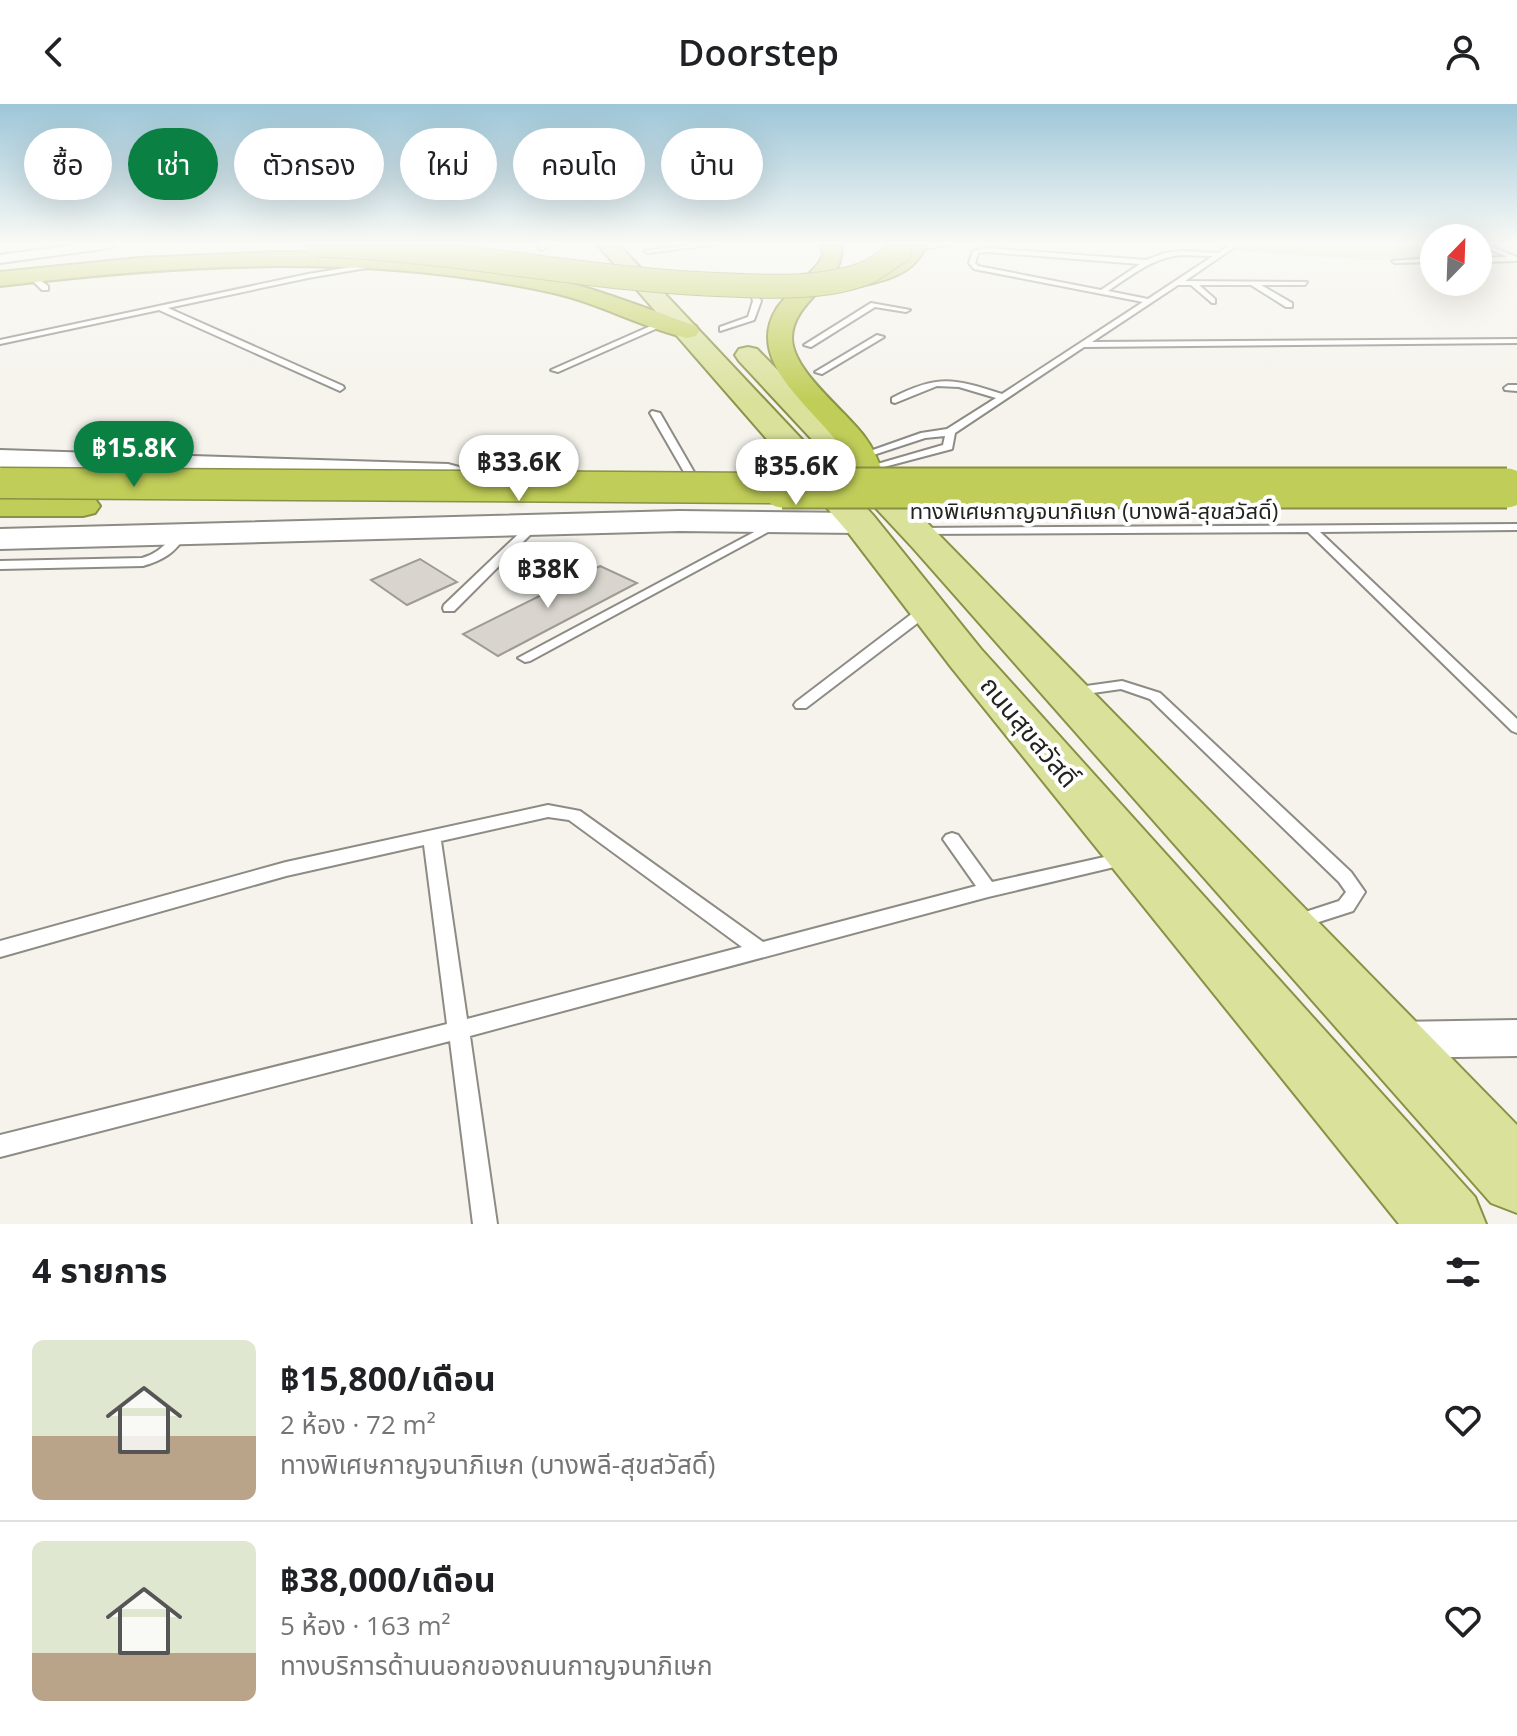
<!DOCTYPE html>
<html lang="th">
<head>
<meta charset="utf-8">
<style>
  :root { --surface:#fff; --page:#f6f6f6; --text:#202124; --muted:#757577; --line:#e0e0e0; --accent:#0b8043 }
  body { margin:0; font-family:"Open Sans","Noto Sans Thai",sans-serif; background:var(--page); color:var(--text); height:100vh; display:flex; flex-direction:column; font-size:30px; white-space:nowrap }
  * { box-sizing:border-box; margin:0 }
  p { font-size:26px; color:var(--muted) }
  .icon { flex:none; width:44px; height:44px; fill:none; stroke:currentColor; stroke-width:2; stroke-linecap:round; stroke-linejoin:round }
  .map { position:relative; height:1120px; overflow:hidden }
  .details { display:flex; flex-direction:column; background:var(--surface); flex:1 }
  .details>* { flex:none }
  .guide { position:absolute; left:24px; top:24px; width:800px; height:72px; display:flex; gap:16px }
  .needle { width:52px; rotate:23deg }
  .buttons { position:absolute; left:1420px; top:120px; display:grid; gap:16px }
  .buttons a { display:grid; place-items:center; width:72px; height:72px; border-radius:50%; background:var(--surface); box-shadow:0 8px 32px #0002; font-size:40px }
  .price { position:absolute; translate:-50% -68px; padding:0 18px; border-radius:28px; background:#fff; color:#222; font-size:26px; line-height:52px; filter:drop-shadow(0 2px 4px #0008) }
  .price::after { content:''; position:absolute; left:50%; top:48px; width:24px; height:18px; margin-left:-12px; background:inherit; clip-path:polygon(0 0,100% 0,50% 100%) }
  .price.on { background:var(--accent); color:#fff }
  ul { padding:0; list-style:none }
  li { display:flex; align-items:center; gap:24px; height:200px; padding:0 32px }
  li+li { border-top:2px solid var(--line) }
  li span { display:grid; place-items:center; flex:none; width:224px; height:160px; border-radius:12px; color:#555 }
  li>.icon { margin-inline-start:auto }
  span .icon { width:96px; height:96px; fill:#fffc; stroke-width:1 }
  li b { font-size:34px }
  h2 { display:flex; justify-content:space-between; align-items:center; height:96px; padding:0 32px; font-size:34px }
  .pill { padding:0 28px; border-radius:36px; background:var(--surface); box-shadow:0 8px 32px #0002; font-size:28px; line-height:72px }
  .pill.on { background:var(--accent); color:#fff }
  header { display:flex; justify-content:space-between; align-items:center; height:104px; padding:0 32px; background:var(--surface); font-size:36px; font-weight:600 }
  .map>svg:first-child { display:block }
</style>
</head>
<body>
<header><svg class="icon" aria-label="back" viewBox="0 0 24 24"><path d="M15 5l-7 7 7 7"/></svg>Doorstep<svg class="icon" aria-label="person" viewBox="0 0 24 24"><circle cx="12" cy="8" r="4"/><path d="M4 21q1-7 8-7t8 7"/></svg></header>
<div class="map">
<svg width="1517" height="1120" viewBox="0 0 1517 1120">
  <rect width="100%" height="100%" fill="#f5f3ec"/>
  <g fill="none" stroke-linecap="round" stroke-linejoin="round">
    <path fill="#cce1c0" fill-rule="evenodd" d="M1212 140H1434V153L1369 156 1223 146Z"/>
  </g>
  <path fill="#d9d5ce" stroke="#9e9a94" stroke-width="2" d="M420 455 457 478 407 501 371 476Z
    M600 462 637 479 498 552 463 530Z"/>
  <g fill="none" stroke-linecap="round" stroke-linejoin="round">
    <defs>
      <path id="service" d="M545 140H554L541 146 538 144Z
        M697 140H718L648 149 645 147Z
        M934 140H952L917 146 914 144Z
        M1232 140H1239L1185 177 1307 178 1305 181H1261L1292 199V203H1286L1251 181H1199L1215 195V199H1212L1191 181H1178L1092 238 1517 235V239L1084 243 955 329 952 345 865 368 860 365 943 341 945 332 925 334 861 355 856 352 921 329 947 325 996 294 959 283 937 282 895 299 892 298V294C939 270 954 275 1002 290L1143 198 974 165 969 159 973 147 987 144 1146 156 1165 149 1181 147 1218 149ZM987 148 1140 160 1101 186 978 162 975 159 978 149ZM1181 151 1213 152 1148 195 1108 187C1132 171 1152 154 1181 151Z
        M1478 140H1485L1517 153V157L1478 158V154L1507 153Z
        M1434 154V158L1395 159 1392 157Z
        M376 159 378 162 308 174 168 204 343 282 344 284 340 287 159 206 0 240V236L308 170Z
        M28 170H32L48 182V186H42L28 172Z
        M754 185 758 187 761 197 754 216 720 227V223L748 213 753 197 750 187Z
        M871 199 910 206 906 208 875 203 811 243 804 241Z
        M662 217 669 219 558 268 551 266Z
        M877 231 884 233 822 270 815 268Z
        M1508 281H1517V287L1505 286 1504 284Z
        M652 307 660 309 698 375 697 377H689L688 375 650 309Z
        M775 417 781 420 779 422 530 557 525 558 518 554Z
        M534 418 540 421 454 507H444L443 504 444 501 530 419Z
        M1517 420V426L1320 428 1517 615V629L1512 627 1308 428 918 430 912 427 918 424Z
        M180 428 186 431C175 449 163 456 143 462L0 465V457L142 454C165 447 165 436 180 428Z
        M927 501 933 505 932 508 806 604H796L794 601 796 598 922 502Z
        M1122 577 1160 589 1351 768 1365 788 1353 807 1297 825 1290 823 1288 818 1290 813 1339 797 1346 788 1339 778 1150 595 1121 585 1072 592 1065 588 1072 584Z
        M548 701 580 707 763 838 976 782 943 735 946 731 952 729 958 731 992 778 1127 748 1133 749 1136 754 1133 759 1127 760 988 793 470 932 497 1120H473L450 937 0 1053V1031L447 920 424 741 286 772 0 853V837L286 758ZM548 713 569 716 742 843 467 915 441 737Z"/>
      <path id="minor" d="M82 140H116L110 144 0 159V151Z
        M1517 916V952L1395 954 1380 949 1374 936 1380 923 1395 918Z"/>
      <path id="secondary" d="M0 346 448 360 459 363 463 369 459 375 448 378 0 364Z
        M679 407 860 409 872 412 876 419 872 426 860 429 679 427 0 445V425Z"/>
      <path id="primary" d="M597 140H618L873 411 981 545 1475 1093 1486 1120H1399L951 563 847 427Z
        M748 243 757 245 1517 1021V1109L1491 1099 913 444 739 257 735 251 739 245Z"/>
      <path id="motorway" d="M821 140H841C848 178 792 195 792 234 792 267 845 306 864 332 874 345 880 360 885 376L880 383 868 386 856 383C847 370 847 352 837 338 810 301 744 256 777 204 789 187 805 175 819 159L823 151Z
        M906 140H926C915 175 873 179 842 186L831 179 834 174C858 168 896 167 906 140Z
        M278 148C372 149 465 155 557 176 604 187 650 206 696 222L699 227 696 232 687 234C640 223 597 198 549 188 367 149 184 160 0 182V168L139 154Z
        M0 392H83L95 395 100 402 95 409 83 412H0Z"/>
    </defs>
    <use href="#service" stroke="#8d8b84" stroke-width="4"/>
    <use href="#minor" stroke="#8d8b84" stroke-width="4"/>
    <use href="#secondary" stroke="#8d8b84" stroke-width="4"/>
    <use href="#primary" stroke="#899244" stroke-width="4"/>
    <use href="#motorway" stroke="#899244" stroke-width="4"/>
    <use href="#service" fill="#fff" fill-rule="evenodd"/>
    <use href="#minor" fill="#fff" fill-rule="evenodd"/>
    <use href="#secondary" fill="#fff" fill-rule="evenodd"/>
    <use href="#primary" fill="#d9e19b" fill-rule="evenodd"/>
    <use href="#motorway" fill="#c0cd58" fill-rule="evenodd"/>
    <defs>
      <path id="motorway-bridge-far2" d="M317 141C455 145 591 177 729 181 770 183 830 185 868 168 879 163 889 154 899 148L898 140"/>
      <path id="motorway-bridge-far1" d="M0 379 1084 386 1517 384"/>
      <path id="motorway-bridge" d="M782 384H1507"/>
    </defs>
    <use href="#motorway-bridge-far2" stroke="#899244" stroke-width="25" stroke-linecap="butt"/>
    <use href="#motorway-bridge-far1" stroke="#899244" stroke-width="33" stroke-linecap="butt"/>
    <use href="#motorway-bridge" stroke="#899244" stroke-width="43" stroke-linecap="butt"/>
    <use href="#motorway-bridge-far2" stroke="#c0cd58" stroke-width="23"/>
    <use href="#motorway-bridge-far1" stroke="#c0cd58" stroke-width="30"/>
    <use href="#motorway-bridge" stroke="#c0cd58" stroke-width="39"/>
  </g>
  <linearGradient id="sky" x2="0" y2="1"><stop stop-color="#9dc6d8"/><stop offset="0.47" stop-color="#fafaf6"/><stop offset="1" stop-color="#fafaf6" stop-opacity="0"/></linearGradient>
  <rect width="1517" height="297" fill="url(#sky)"/>
  <g text-anchor="middle" stroke-width="8" stroke-linejoin="round" paint-order="stroke">
    <g font-size="22" fill="#232320" stroke="#fff">
      <text x="1094" y="415">ทางพิเศษกาญจนาภิเษก (บางพลี-สุขสวัสดิ์)</text>
    </g>
    <g font-size="26" fill="#232320" stroke="#fff">
      <text transform="translate(1029 628) rotate(50)" y="9">ถนนสุขสวัสดิ์</text>
    </g>
  </g>
</svg>
<div class="buttons">
<a><svg class="needle" viewBox="-14 -14 28 28"><path d="M0-13l5 13h-10z" fill="#e53935"/><path d="M0 13l5-13h-10z" fill="#757577"/></svg></a>
</div>
<b class="price on" style="left:134px;top:385px">฿15.8K</b>
<b class="price" style="left:519px;top:399px">฿33.6K</b>
<b class="price" style="left:796px;top:403px">฿35.6K</b>
<b class="price" style="left:548px;top:506px">฿38K</b>
<div class="guide">
<a class="pill">ซื้อ</a>
<a class="pill on">เช่า</a>
<a class="pill">ตัวกรอง</a>
<a class="pill">ใหม่</a>
<a class="pill">คอนโด</a>
<a class="pill">บ้าน</a>
</div>
</div>
<section class="details">
<h2>4 รายการ<svg class="icon" aria-label="filters" viewBox="0 0 24 24"><path d="M4 7h16M4 17h16"/><circle cx="9" cy="7" r="2"/><circle cx="15" cy="17" r="2"/></svg></h2>
<ul>
<li><span style="background:linear-gradient(#dfe7d0 60%,#b9a48a 0)"><svg class="icon" aria-label="home" viewBox="0 0 24 24"><path d="M3 11l9-7 9 7M6 9v11h12V9"/></svg></span><div><b>฿15,800/เดือน</b><p>2 ห้อง · 72 m²</p><p>ทางพิเศษกาญจนาภิเษก (บางพลี-สุขสวัสดิ์)</p></div><svg class="icon" aria-label="heart" viewBox="0 0 24 24"><path d="M12 20l-8-8c-3-5 5-10 8-4 3-6 11-1 8 4z"/></svg></li>
<li><span style="background:linear-gradient(#dfe7d0 70%,#b9a48a 0)"><svg class="icon" aria-label="home" viewBox="0 0 24 24"><path d="M3 11l9-7 9 7M6 9v11h12V9"/></svg></span><div><b>฿38,000/เดือน</b><p>5 ห้อง · 163 m²</p><p>ทางบริการด้านนอกของถนนกาญจนาภิเษก</p></div><svg class="icon" aria-label="heart" viewBox="0 0 24 24"><path d="M12 20l-8-8c-3-5 5-10 8-4 3-6 11-1 8 4z"/></svg></li>
</ul>
</section>
</body>
</html>
